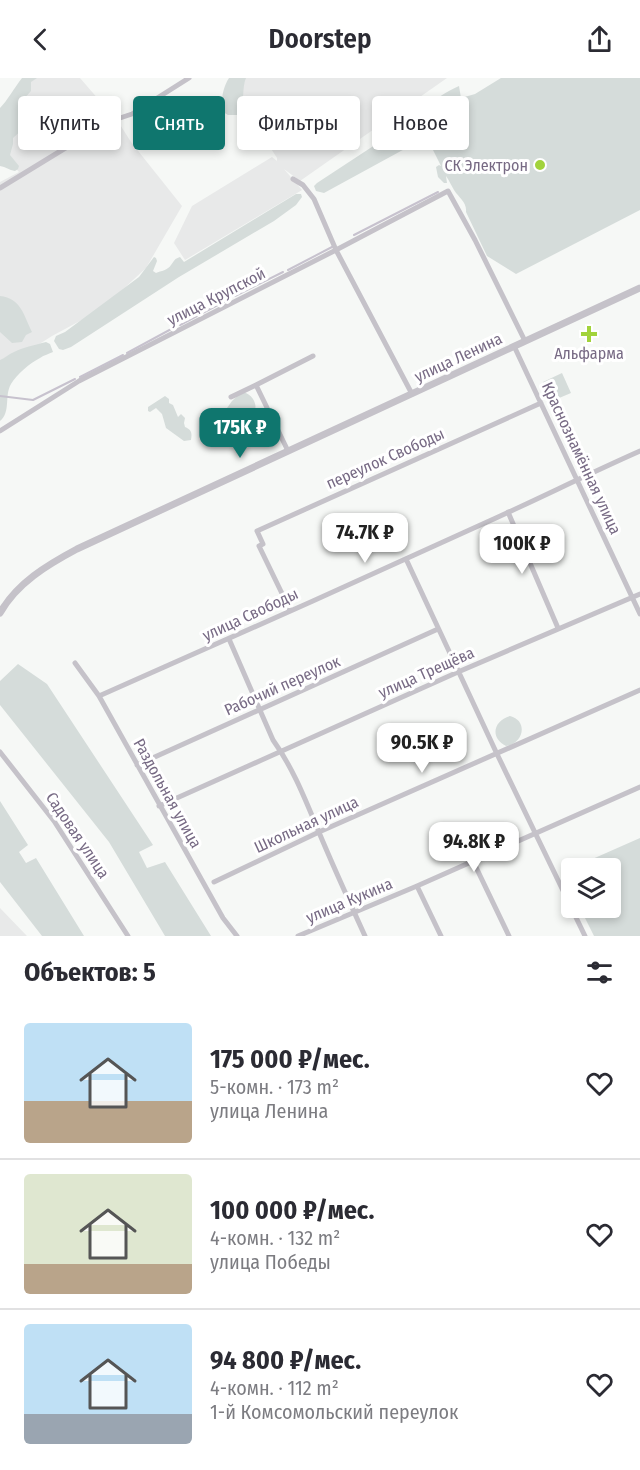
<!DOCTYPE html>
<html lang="ru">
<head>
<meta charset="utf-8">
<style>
  :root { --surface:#fff; --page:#f7f7f7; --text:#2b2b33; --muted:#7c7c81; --line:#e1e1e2; --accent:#0f766e }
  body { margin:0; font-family:"Fira Sans Condensed",sans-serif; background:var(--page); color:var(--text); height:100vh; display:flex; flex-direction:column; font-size:22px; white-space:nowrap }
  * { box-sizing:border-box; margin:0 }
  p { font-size:20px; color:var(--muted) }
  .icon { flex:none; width:33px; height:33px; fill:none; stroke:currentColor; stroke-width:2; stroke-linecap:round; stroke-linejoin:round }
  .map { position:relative; height:858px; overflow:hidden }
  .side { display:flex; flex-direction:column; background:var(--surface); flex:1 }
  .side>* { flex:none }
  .guide { position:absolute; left:18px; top:18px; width:604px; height:54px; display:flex; gap:12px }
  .fabs { position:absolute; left:561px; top:780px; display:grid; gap:12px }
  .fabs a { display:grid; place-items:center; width:60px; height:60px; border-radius:6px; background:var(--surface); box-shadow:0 3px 9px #0003; font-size:30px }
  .price { position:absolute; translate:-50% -51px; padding:0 14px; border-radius:12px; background:#fff; color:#222; font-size:20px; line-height:39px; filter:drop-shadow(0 2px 3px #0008) }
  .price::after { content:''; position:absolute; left:50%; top:36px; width:18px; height:14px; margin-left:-9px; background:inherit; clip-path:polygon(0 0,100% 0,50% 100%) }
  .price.on { background:var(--accent); color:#fff }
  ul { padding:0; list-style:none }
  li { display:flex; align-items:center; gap:18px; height:150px; padding:0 24px }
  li+li { border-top:2px solid var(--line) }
  li span { display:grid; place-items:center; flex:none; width:168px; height:120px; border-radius:6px; color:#555 }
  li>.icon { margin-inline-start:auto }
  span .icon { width:72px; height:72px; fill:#fffc; stroke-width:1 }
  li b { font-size:26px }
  h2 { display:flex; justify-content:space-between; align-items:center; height:72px; padding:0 24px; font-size:26px }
  .tag { padding:0 21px; border-radius:6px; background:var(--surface); box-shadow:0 3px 9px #0003; font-size:21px; line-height:54px }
  .tag.on { background:var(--accent); color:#fff }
  header { display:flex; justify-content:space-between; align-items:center; height:78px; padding:0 24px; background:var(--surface); font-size:27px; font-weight:600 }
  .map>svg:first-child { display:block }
</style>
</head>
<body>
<header><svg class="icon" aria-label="back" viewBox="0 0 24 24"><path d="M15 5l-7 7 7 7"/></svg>Doorstep<svg class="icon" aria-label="share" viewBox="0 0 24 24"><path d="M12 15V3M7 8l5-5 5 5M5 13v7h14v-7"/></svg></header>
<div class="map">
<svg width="640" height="858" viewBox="0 0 640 858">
  <rect width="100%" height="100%" fill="#f6f8f6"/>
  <path fill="#e8e9e9" d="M32 0H80L119 45 131 64 182 128 146 190 119 215 91 237 52 258 0 291V104L19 94 1 74 22 31Z
    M245 0H447L300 103 284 91 302 112 185 182 174 165 192 128 272 79 277 83V80L265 61 262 63 245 33 241 19Z
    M0 830 27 858H0Z"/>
  <path fill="#d5dcda" d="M22 0H37L31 4V13L22 23 26 43 24 50 13 60V66L10 77 19 88 18 91 15 93C9 92 6 89 0 88V30C7 23 15 9 22 0Z
    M229 0H246C241 12 246 27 238 37H228L223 34C220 24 223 9 229 0Z
    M501 0H640V132L516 196 487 178 466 134C467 124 459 120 454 112 451 107 449 102 446 98L447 105H444L438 99 436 89 439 87 441 88 428 62 444 53 443 50 324 115 316 113 314 108 317 105 384 61 402 46 404 45H414C419 41 422 35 426 30 434 21 448 13 459 8L461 20 475 16Z
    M296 116H301L302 119 296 127 274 143 179 199 71 269 63 272 59 271 54 263 56 258 65 254 139 199 154 179 156 180 157 183 153 193 156 195C161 193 168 192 171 187 175 182 174 181 180 179L184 184Z
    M0 218C21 220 24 238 32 254L26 257 22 264 12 265 0 254Z
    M46 264 50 266 53 274C49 276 44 277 40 280 30 285 17 296 11 306 4 318 11 334 0 343V282C5 280 9 276 14 274 24 269 35 267 46 264Z
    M562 295 571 315 552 323 543 304Z
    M241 314C251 314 260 327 253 336 249 341 241 344 236 348L227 330 232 323Z
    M165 318 169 321V325L173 327 178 339 181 336 185 340 184 345 185 349C192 352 192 355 191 362L184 363 166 350 162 336 156 330 150 334 148 333V329Z
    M18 586 47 606 153 767 139 774 147 790 165 784 211 858H165L109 764 0 627V603Z
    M510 638C529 643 523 666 506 668 490 660 493 643 510 638Z
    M0 723 28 767 19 774 26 785 36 780 84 858H42L0 804Z
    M640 760V858H594L580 830H610V790H572Z"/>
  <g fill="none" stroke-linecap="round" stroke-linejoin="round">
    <path stroke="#c7c2ce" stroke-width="2" d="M354 157 438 114
      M288 192 332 169
      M235 218 283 194
      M180 247 229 221
      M127 275 175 249
      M80 299 123 277
      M0 318 33 322 75 301"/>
    <path stroke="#c5c2c9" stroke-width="5" d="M293 101 303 107 314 121 336 172 412 316
      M0 110 108 44 132 36 189 0
      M514 268 640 536
      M231 319 256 307
      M0 353 79 303 336 172 448 113 475 162 525 263
      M288 373 256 307 313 278
      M508 434 558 550
      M406 481 497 676 585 858
      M290 532 259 468 263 466 257 453 541 325
      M229 561 273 662C293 690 305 721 318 752 333 788 349 823 365 858
      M75 585 99 618 223 840 237 858
      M99 618C229 561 358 503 487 444 538 421 588 396 640 373
      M0 674 54 743 128 858
      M137 687 438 551
      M159 728 458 594 640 516
      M473 783 509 858
      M214 804 319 754 640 612
      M417 808 441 858
      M298 858 417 808 640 709"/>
    <path stroke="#c5c2c9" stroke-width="7" d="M0 535C17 505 47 487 77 471L640 210"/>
  </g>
  <g fill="#a2d33b" stroke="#fff" stroke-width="2">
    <circle cx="540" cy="87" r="6"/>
    <path d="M586 247h6v6h6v6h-6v6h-6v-6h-6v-6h6z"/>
  </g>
  <g text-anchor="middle" stroke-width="6" stroke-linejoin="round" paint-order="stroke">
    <g font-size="16" fill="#776a84" stroke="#fff" text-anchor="end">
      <text x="528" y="93">СК Электрон</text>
      <text x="589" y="281" text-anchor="middle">Альфарма</text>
    </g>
    <g font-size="16" fill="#776a84" stroke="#fff">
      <text transform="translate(216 218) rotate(-27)" y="6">улица Крупской</text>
      <text transform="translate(458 279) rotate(-25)" y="6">улица Ленина</text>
      <text transform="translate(385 380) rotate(-24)" y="6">переулок Свободы</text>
      <text transform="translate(582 380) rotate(65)" y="6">Краснознамённая улица</text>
      <text transform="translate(250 536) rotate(-25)" y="6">улица Свободы</text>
      <text transform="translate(426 594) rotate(-24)" y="6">улица Трещёва</text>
      <text transform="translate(282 607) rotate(-24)" y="6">Рабочий переулок</text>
      <text transform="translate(168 715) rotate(61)" y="6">Раздольная улица</text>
      <text transform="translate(306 746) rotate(-25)" y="6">Школьная улица</text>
      <text transform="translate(78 757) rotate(56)" y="6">Садовая улица</text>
      <text transform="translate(349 822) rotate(-23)" y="6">улица Кукина</text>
    </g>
  </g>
</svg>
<div class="fabs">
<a><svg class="icon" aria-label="layers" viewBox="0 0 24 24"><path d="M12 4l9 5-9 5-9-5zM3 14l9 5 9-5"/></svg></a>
</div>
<b class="price on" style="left:240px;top:381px">175K ₽</b>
<b class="price" style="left:365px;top:486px">74.7K ₽</b>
<b class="price" style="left:522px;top:497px">100K ₽</b>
<b class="price" style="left:422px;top:696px">90.5K ₽</b>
<b class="price" style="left:474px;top:795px">94.8K ₽</b>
<div class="guide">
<a class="tag">Купить</a>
<a class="tag on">Снять</a>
<a class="tag">Фильтры</a>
<a class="tag">Новое</a>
</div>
</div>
<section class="side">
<h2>Объектов: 5<svg class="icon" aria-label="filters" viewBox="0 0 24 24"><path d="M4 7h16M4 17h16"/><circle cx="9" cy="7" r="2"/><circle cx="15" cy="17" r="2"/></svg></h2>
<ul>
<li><span style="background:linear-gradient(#bfe0f5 65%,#b9a48a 0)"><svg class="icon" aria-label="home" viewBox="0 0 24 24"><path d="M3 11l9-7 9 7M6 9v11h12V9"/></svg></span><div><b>175 000 ₽/мес.</b><p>5-комн. · 173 m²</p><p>улица Ленина</p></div><svg class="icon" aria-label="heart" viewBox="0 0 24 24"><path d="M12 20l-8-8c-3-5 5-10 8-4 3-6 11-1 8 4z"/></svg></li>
<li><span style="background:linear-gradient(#dfe7d0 75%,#b9a48a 0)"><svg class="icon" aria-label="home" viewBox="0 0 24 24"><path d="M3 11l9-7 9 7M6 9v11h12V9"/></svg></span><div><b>100 000 ₽/мес.</b><p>4-комн. · 132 m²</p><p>улица Победы</p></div><svg class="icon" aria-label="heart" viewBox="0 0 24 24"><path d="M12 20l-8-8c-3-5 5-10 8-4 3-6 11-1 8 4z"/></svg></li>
<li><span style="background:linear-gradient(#bfe0f5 75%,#9aa5b1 0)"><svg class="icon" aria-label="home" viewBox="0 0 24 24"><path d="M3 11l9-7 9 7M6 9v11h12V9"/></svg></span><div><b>94 800 ₽/мес.</b><p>4-комн. · 112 m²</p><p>1-й Комсомольский переулок</p></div><svg class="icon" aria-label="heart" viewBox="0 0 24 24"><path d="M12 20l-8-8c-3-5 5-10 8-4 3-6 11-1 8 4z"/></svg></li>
</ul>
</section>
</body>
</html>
